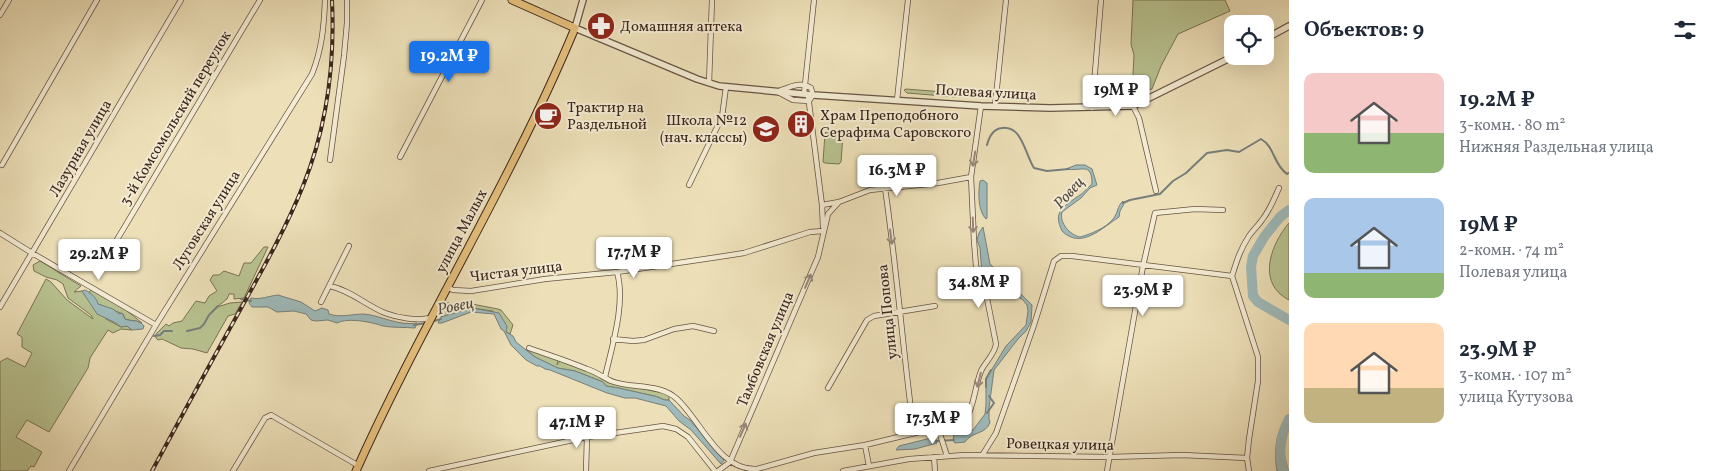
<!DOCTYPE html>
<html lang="ru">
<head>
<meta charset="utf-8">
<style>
  :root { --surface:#fff; --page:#f2f2f3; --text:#1f2937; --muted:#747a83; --accent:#1a73e8 }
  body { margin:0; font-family:Vollkorn,serif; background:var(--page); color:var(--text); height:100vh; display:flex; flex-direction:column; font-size:19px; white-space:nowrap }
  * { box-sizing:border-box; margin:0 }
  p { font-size:16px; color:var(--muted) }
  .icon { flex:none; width:28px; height:28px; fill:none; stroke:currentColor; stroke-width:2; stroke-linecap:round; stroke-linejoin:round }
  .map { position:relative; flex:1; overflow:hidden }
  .side { display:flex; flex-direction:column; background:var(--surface); width:425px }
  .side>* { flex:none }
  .buttons { position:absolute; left:1224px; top:15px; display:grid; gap:10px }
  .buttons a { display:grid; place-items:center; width:50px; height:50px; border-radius:10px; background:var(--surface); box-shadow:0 5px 20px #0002; font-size:25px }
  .price { position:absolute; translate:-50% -42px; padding:0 11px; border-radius:5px; background:#fff; color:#222; font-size:16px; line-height:32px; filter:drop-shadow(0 1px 2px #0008) }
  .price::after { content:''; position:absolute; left:50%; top:30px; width:15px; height:11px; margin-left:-8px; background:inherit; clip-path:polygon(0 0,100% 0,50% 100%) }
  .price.on { background:var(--accent); color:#fff }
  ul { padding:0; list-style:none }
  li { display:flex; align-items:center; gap:15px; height:125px; padding:0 15px }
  li span { display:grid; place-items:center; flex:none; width:140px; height:100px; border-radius:10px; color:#555 }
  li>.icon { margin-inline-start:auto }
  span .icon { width:60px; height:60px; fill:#fffc; stroke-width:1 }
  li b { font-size:21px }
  h2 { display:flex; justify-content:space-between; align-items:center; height:60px; padding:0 15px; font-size:21px }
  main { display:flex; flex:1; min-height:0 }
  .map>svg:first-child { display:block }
</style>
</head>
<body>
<main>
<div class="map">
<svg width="1289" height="471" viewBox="0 0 1289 471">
  <rect width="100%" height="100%" fill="#ede0b9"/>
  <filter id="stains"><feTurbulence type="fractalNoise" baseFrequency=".004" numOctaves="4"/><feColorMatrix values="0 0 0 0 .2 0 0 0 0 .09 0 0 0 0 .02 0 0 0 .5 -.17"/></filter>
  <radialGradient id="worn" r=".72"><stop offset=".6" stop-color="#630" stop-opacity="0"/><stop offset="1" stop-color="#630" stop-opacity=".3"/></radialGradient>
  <path fill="#b8c290" stroke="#7a7456" d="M1133 0H1225L1230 11 1178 34 1161 66 1152 89 1132 93 1134 55 1131 44Z
    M906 89 956 93 959 94 956 97 907 93 904 90Z
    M826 132 840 133 843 135 841 162 839 164 825 163 823 162 825 133Z
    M1289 223V300C1256 283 1271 244 1289 223Z
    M264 247H268L244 298 234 299V294H229L227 299 217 307 230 303 242 302 235 314 228 316 207 353 193 349 181 348 162 339 158 340 156 338V334L166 324 169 326 173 323 182 321 196 301 205 303 209 296 217 291 210 280 213 275H219L224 271 239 276 244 263H251Z
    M40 261 81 286 74 292 82 291 92 305 106 319 121 327 127 326 132 330 121 329 113 333 108 330 90 358 88 368 49 432 27 420 16 437 42 452 34 467 31 466 27 471H0V362L7 358 25 367 32 353 22 347V337L17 334 46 279 51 282 67 300 93 319 91 315 68 298 63 284 57 280 46 277 34 271 33 265Z
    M91 290 126 310 142 323C136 320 131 321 125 319L123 314 98 304 89 292Z
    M448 302 454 310 462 306 472 304 498 309 501 310 513 325 510 334 506 332 493 311 472 308 441 317Z
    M528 348 558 360 557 365 561 360 635 387 667 394 669 395V400C663 401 660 397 654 396 639 393 622 388 606 386L603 382 575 371 557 368 535 357 527 350Z"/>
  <path fill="#9ebaba" stroke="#777f7b" d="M1076 165H1085L1092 169 1097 185 1090 188 1081 198 1062 212C1059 223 1070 235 1080 237 1091 234 1106 228 1113 219 1118 214 1117 206 1123 201L1124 204 1120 211 1119 217C1102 228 1081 250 1062 231 1053 212 1062 208 1077 197 1083 194 1087 188 1092 184 1092 161 1081 172 1066 169Z
    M983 180 987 183V218L986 219C978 211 978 193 980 181Z
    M983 227 990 264 1032 305 1031 322 1026 331 1018 339 994 370 989 408V419L990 422C986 435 972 431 965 442L955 443 953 441 954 434 973 430 985 414 986 405V379L1006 346 1026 325 1028 311 1027 305 1023 300 989 278H985L982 274 980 248 977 240 979 233Z
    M85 290C90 292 97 298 98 304L113 309 119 314 122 313 125 319C132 322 139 319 144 326L143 329 132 330 127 326 121 327 116 323 97 314 82 291Z
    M278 295 301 302 315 311 322 308 328 310 329 314C341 318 351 314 364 314 383 316 397 326 417 323L415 328C405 327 394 328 383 326 381 326 379 324 376 324 366 321 346 318 337 323L328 320 316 321 311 320 306 314 294 311 277 312 268 307H252L249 303 251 298C261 300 268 296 278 295Z
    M472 308 499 313 507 326 506 332 513 336 516 342 535 357 558 368 575 371 603 382 606 386C622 388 639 393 654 396 660 397 663 401 669 400L684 416 690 420 724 460 721 464 691 430 679 421 666 406 635 398H625L607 393 550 370 545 369 540 366H537L526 360 511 345 504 331 501 329 494 314 471 312 442 323H438L441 317Z
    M1289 416C1289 423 1283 428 1283 435 1282 445 1285 462 1289 471H1277C1274 453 1275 429 1289 416Z
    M931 438 936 439 937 443 915 449 896 450 899 446Z"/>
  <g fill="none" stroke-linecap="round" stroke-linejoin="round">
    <path stroke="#777f7b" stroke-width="2" d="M987 145C989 137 993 129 1002 128 1022 125 1025 154 1034 168L1047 171 1069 169
      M1123 203 1130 200 1160 194 1173 181 1186 173 1207 153 1227 150 1239 152 1261 139C1275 147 1273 164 1287 174L1289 173
      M241 299 251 301
      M431 322 441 319
      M414 325 426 323
      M187 331 200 328 204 324 209 315 218 306
      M154 336 160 335 164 331H172
      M986 387V379L991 370
      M987 413 994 403 989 396
      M936 441 954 440"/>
    <path stroke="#9ebaba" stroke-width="10" d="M1289 210 1280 217 1264 237 1253 256 1251 267 1253 296 1258 302 1289 320
      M1284 471C1277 455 1281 434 1289 419"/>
    <defs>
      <path id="minor" d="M0 15 9 0
        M709 83 712 0
        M778 92 793 100 809 101 813 95 811 88C800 81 790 87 779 91
        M804 94 814 0
        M808 95 822 205 823 227
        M897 100 908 0
        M995 106 1006 0
        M1133 106 1139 118 1156 191
        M1092 108 1101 0
        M400 157 482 0
        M330 160 344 56 347 23V0
        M2 165 97 0
        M689 185 722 117 726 87
        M885 188C897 270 903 352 914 433
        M822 205 839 202 870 190 938 183 971 177
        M0 233 32 253 156 325
        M112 248 260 0
        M330 286C352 291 365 305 385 313 398 318 417 321 431 318
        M447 287 453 290 471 291 545 279 617 272 725 256 744 253 810 232 823 231
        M321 302 349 246
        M0 307 181 0
        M613 339 633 341 644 340 674 329 693 326 714 331
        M529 348C549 355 568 361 587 369 596 372 603 377 611 381 632 389 660 383 677 399 701 421 719 471 757 469L814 453 865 445 965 421C975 405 974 389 981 371 985 362 995 354 996 344L984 283 976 266 974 241 971 177 981 106
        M605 377C612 346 626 303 617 272
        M828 388 867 320 874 316 935 306
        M938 428 947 456
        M865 445 869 466
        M983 454 996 433 1034 325 1054 261 1061 256H1072L1232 276
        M934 457 935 471
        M69 471 156 325 312 74C322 49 324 26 325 0
        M233 471 265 418 271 415 359 466
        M429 471 587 437 663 426 676 429 688 437 715 471
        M586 471 587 437
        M718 471 730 462 818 257 828 214 839 202
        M843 471 909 459 965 455 1109 457 1182 455 1247 458
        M1107 471 1143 266 1155 213 1195 209 1223 210
        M1249 471 1247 458 1249 439 1258 381V357L1232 276C1237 260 1240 250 1249 236 1253 230 1258 226 1262 220 1270 210 1274 199 1279 188"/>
      <path id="tertiary" d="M583 0 575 28 697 79 719 86 813 95 981 106 1050 108 1133 106 1234 56
        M1265 39 1289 26"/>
      <path id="primary" d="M356 471C423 321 512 180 575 28L512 0"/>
    </defs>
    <use href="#minor" stroke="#685444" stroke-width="6"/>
    <use href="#tertiary" stroke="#685444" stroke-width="8"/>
    <use href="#primary" stroke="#3c261d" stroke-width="9"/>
    <use href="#minor" stroke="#f3ebd2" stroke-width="4.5"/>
    <use href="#tertiary" stroke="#f3ebd2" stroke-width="5.5"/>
    <use href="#primary" stroke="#e6c07c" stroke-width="7"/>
    <defs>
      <path id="rail" d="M152 471C179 421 206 371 234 321 258 277 284 233 303 186 327 127 335 63 332 0"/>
    </defs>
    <use href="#rail" stroke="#3c261d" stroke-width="4"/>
    <use href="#rail" stroke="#f3ebd2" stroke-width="2" stroke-dasharray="5.5" stroke-linecap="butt"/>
  </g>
  <defs><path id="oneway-shaft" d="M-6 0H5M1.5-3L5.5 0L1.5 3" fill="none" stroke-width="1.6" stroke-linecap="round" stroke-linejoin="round" transform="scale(1.25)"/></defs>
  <g stroke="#988878">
    <use href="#oneway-shaft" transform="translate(974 159) rotate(99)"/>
    <use href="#oneway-shaft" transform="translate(973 225) rotate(88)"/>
    <use href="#oneway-shaft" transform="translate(891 237) rotate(83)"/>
    <use href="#oneway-shaft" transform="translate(808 281) rotate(-67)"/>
    <use href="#oneway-shaft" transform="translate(979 380) rotate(104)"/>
    <use href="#oneway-shaft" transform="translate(743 430) rotate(-67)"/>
  </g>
  <defs>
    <symbol id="pharmacy-disc" viewBox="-11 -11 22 22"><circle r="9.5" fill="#8f2418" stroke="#f3ebd2"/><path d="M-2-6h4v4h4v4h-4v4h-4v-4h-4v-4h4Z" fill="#fff"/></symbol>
    <symbol id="cafe-disc" viewBox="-11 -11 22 22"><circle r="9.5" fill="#8f2418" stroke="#f3ebd2"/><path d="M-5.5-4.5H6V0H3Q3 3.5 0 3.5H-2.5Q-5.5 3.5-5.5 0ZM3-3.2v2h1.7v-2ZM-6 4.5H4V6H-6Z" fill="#fff"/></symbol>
    <symbol id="building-disc" viewBox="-11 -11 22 22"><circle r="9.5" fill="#8f2418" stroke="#f3ebd2"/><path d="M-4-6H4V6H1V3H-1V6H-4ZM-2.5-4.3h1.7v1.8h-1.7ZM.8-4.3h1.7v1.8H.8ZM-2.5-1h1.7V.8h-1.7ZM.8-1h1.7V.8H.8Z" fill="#fff"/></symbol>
    <symbol id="school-disc" viewBox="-11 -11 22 22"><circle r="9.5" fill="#8f2418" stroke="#f3ebd2"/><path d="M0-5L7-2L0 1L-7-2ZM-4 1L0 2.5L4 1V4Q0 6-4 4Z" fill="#fff"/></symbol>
  </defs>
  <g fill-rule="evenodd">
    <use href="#pharmacy-disc" x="585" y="10" width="32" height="32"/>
    <use href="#cafe-disc" x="532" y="100" width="32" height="32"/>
    <use href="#building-disc" x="785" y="108" width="32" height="32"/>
    <use href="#school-disc" x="750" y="113" width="32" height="32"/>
  </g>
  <g text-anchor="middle" stroke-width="4" stroke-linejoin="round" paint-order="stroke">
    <g font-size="15" fill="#3c261d" stroke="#f3ebd2" text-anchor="start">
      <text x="620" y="31">Домашняя аптека</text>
      <text x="567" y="112">Трактир на<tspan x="567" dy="17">Раздельной</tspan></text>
      <text x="820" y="120">Храм Преподобного<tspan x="820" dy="17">Серафима Саровского</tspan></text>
      <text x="747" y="125" text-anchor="end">Школа №12<tspan x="747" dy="17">(нач. классы)</tspan></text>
    </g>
    <g font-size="15" fill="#3c261d" stroke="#f3ebd2">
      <text transform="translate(986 92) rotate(3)" y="5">Полевая улица</text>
      <text transform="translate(175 118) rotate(-59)" y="5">3-й Комсомольский переулок</text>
      <text transform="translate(80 148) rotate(-60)" y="5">Лазурная улица</text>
      <text transform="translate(206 220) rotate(-58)" y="5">Луговская улица</text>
      <text transform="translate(461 231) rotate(-62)" y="5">улица Малых</text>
      <text transform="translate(516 271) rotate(-7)" y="5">Чистая улица</text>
      <text transform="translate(887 312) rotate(-96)" y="5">улица Попова</text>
      <text transform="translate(765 349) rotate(-67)" y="5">Тамбовская улица</text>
      <text transform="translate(1060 444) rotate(1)" y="5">Ровецкая улица</text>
    </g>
    <g font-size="16" font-style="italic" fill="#544b44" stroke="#f3ebd2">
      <text transform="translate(1068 192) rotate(-48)" y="6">Ровец</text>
      <text transform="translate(455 305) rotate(-11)" y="6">Ровец</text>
    </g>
  </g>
  <rect width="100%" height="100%" filter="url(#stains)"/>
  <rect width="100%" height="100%" fill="url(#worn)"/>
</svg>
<div class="buttons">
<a><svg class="icon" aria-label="locate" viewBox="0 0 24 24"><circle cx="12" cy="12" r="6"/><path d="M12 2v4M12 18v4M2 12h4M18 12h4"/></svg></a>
</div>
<b class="price on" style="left:449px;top:83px">19.2M ₽</b>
<b class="price" style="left:1116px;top:117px">19M ₽</b>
<b class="price" style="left:897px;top:197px">16.3M ₽</b>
<b class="price" style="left:634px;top:279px">17.7M ₽</b>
<b class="price" style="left:99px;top:281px">29.2M ₽</b>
<b class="price" style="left:979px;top:309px">34.8M ₽</b>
<b class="price" style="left:1143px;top:317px">23.9M ₽</b>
<b class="price" style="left:933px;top:445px">17.3M ₽</b>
<b class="price" style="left:577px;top:449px">47.1M ₽</b>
</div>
<section class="side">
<h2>Объектов: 9<svg class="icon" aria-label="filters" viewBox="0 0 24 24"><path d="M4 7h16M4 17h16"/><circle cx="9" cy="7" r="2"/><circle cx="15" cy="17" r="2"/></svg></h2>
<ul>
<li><span style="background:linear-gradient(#f6c9c9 60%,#8fb573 0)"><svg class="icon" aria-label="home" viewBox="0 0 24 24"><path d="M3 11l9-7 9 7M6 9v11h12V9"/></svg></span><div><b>19.2M ₽</b><p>3-комн. · 80 m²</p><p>Нижняя Раздельная улица</p></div></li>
<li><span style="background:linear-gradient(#a9c7e8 75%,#8fb573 0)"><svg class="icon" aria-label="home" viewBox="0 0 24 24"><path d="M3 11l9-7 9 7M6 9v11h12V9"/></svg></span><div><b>19M ₽</b><p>2-комн. · 74 m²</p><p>Полевая улица</p></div></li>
<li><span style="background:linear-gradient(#ffd9b3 65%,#c2b280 0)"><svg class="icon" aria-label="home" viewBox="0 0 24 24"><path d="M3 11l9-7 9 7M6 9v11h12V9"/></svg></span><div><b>23.9M ₽</b><p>3-комн. · 107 m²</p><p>улица Кутузова</p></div></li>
</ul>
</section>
</main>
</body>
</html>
